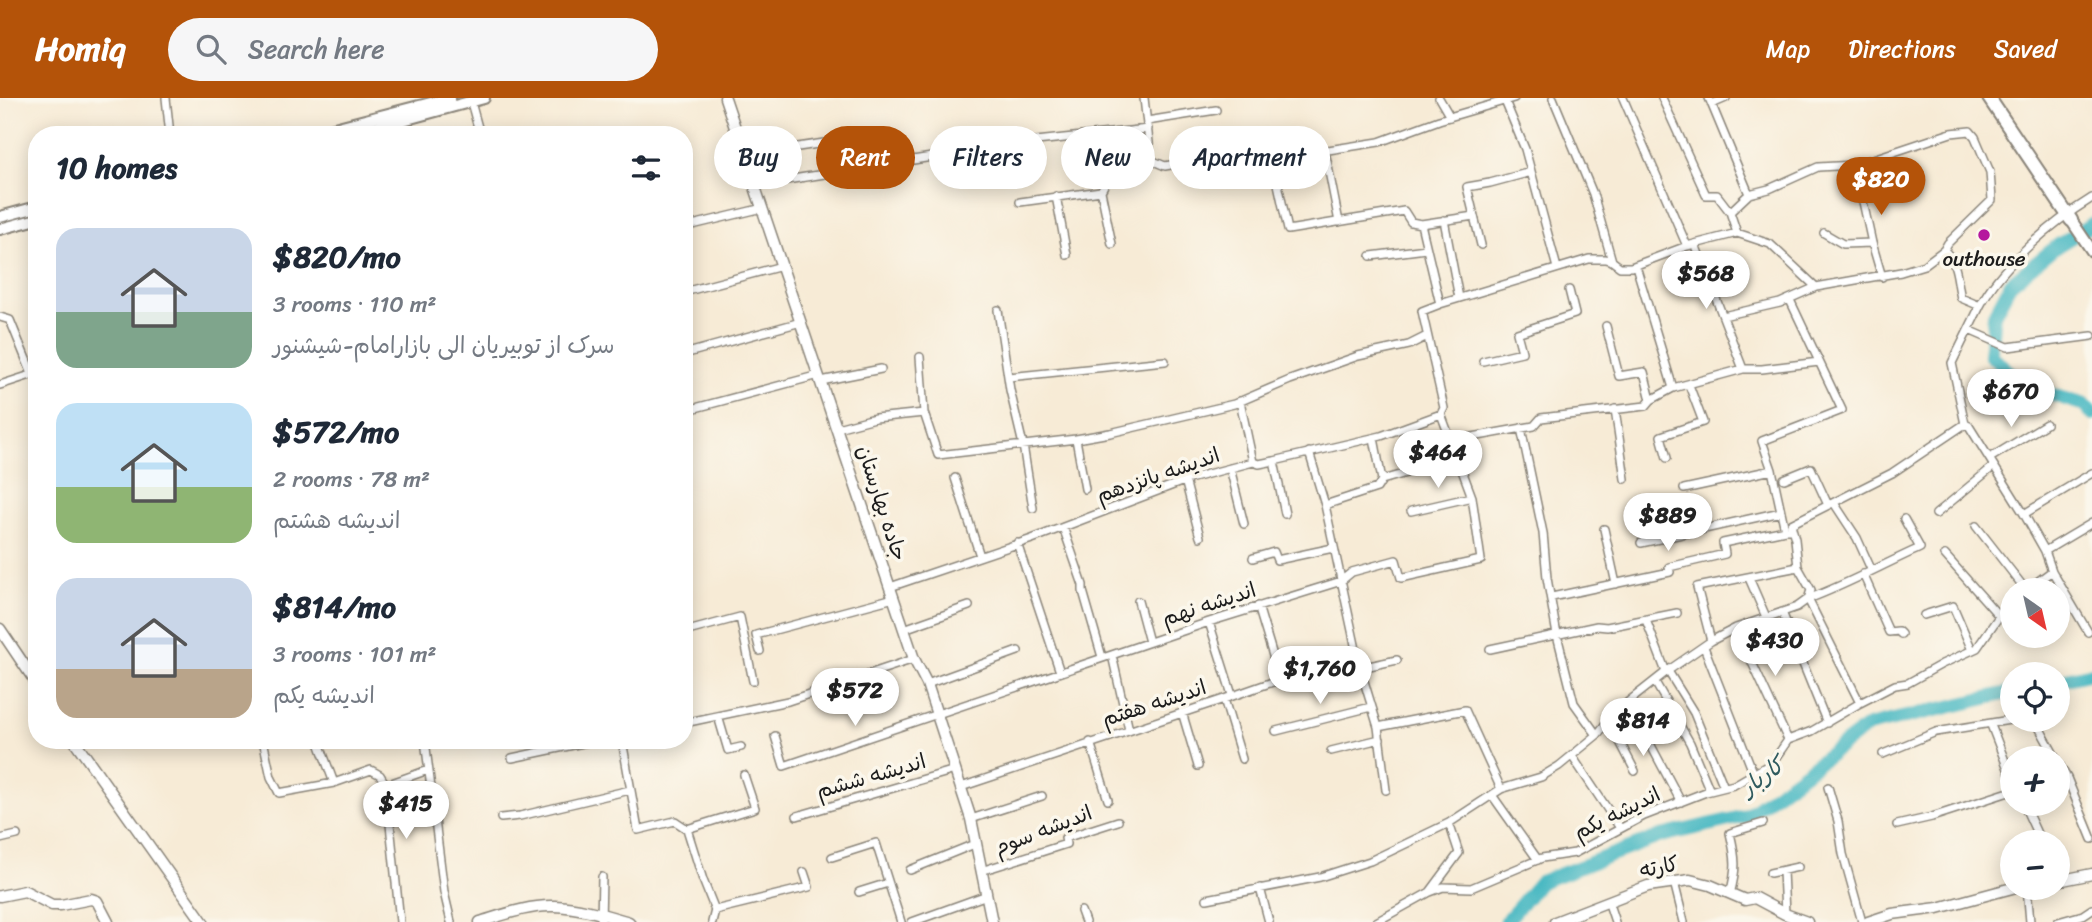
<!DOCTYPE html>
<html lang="en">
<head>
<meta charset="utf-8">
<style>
  :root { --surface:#fff; --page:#f6f6f7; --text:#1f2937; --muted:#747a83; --accent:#b45309 }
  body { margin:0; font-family:Sriracha,"Playpen Sans Arabic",sans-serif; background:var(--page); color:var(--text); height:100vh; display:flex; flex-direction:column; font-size:26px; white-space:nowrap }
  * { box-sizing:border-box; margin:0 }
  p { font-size:23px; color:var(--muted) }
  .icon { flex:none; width:38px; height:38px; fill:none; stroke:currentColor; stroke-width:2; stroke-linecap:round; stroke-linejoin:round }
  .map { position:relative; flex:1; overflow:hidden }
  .sheet { position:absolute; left:28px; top:28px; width:665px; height:623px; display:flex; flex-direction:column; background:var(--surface); border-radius:28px; box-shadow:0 4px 18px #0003 }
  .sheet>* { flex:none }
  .top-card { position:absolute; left:714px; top:28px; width:665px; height:63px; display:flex; gap:14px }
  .needle { width:46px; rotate:146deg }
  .controls { position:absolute; left:2000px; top:480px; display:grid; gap:14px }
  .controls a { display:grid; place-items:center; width:70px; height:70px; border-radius:50%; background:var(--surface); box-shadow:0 4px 18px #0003; font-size:35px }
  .price { position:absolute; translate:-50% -60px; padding:0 16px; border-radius:24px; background:#fff; color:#222; font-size:23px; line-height:46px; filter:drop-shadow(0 2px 4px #0008) }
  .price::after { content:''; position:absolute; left:50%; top:42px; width:21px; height:16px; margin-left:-10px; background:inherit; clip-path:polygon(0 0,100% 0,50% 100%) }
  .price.selected { background:var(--accent); color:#fff }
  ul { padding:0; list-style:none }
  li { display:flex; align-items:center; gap:21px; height:175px; padding:0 28px }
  li span { display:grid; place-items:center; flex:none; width:196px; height:140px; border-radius:21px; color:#555 }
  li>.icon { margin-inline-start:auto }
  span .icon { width:84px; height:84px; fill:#fffc; stroke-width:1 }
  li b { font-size:30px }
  h2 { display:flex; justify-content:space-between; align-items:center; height:84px; padding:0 28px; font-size:30px }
  .tag { padding:0 24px; border-radius:32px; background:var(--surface); box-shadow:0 4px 18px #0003; font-size:24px; line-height:63px }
  .tag.selected { background:var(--accent); color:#fff }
  header { display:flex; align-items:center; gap:42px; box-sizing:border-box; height:98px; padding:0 35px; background:var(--accent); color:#fff }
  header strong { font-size:33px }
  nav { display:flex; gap:38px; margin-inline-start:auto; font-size:24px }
  .search { width:490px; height:63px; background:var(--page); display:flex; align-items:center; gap:18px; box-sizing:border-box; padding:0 24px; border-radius:38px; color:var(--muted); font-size:26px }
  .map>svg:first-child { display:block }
</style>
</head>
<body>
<header>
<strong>Homiq</strong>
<div class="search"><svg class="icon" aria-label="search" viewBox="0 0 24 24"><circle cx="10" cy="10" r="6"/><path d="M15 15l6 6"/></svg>Search here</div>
<nav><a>Map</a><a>Directions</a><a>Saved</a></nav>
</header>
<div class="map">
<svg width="2092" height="824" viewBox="0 0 2092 824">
  <rect width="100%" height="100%" fill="#fbf7ec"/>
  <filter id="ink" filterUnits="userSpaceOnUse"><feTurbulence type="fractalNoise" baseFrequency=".0143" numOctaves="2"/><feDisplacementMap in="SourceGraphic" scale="14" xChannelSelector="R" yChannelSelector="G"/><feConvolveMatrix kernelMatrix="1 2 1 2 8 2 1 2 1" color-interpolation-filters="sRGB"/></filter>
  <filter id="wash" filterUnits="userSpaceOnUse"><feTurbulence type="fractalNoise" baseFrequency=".00686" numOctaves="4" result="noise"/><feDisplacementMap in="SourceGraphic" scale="28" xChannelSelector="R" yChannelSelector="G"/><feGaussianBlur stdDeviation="1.57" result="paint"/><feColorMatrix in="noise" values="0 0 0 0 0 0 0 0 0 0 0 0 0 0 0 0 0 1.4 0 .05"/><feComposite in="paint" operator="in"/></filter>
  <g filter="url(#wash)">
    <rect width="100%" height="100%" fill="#f7ebd6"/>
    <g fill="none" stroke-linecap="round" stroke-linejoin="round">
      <path stroke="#4bb9c3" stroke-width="14" d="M2092 126 2057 148 2011 185 1994 217 1990 257 2027 289 2085 307 2092 316
        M2058 583 2092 575
        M1506 824 1540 784 1661 738 1746 718 1868 628 2012 594"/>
    </g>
  </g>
  <g filter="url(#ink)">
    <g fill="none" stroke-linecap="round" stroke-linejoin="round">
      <defs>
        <path id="minor" d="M166 0 170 37
          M1144 0 1151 62 1165 68 1225 57 1239 70 1309 55 1379 44 1439 22 1514 0
          M1439 0 1450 19
          M1553 0 1593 96 1612 163
          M1623 0 1687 148
          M1662 0 1706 97H1717L1730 114
          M1709 0 1749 96 1730 114 1737 135
          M1505 3 1525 51 1557 170
          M471 4 480 37
          M1712 6 1726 0
          M1147 23 1216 12
          M1099 37C1105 57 1113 74 1101 93L1112 146
          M1325 53 1339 124
          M745 57 851 41
          M1273 63 1288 132 1404 113 1411 124 1421 126 1440 206
          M1855 67 1872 145 1882 179
          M755 87 1027 44 1148 31
          M1749 96 1769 91 1818 69 1855 67 1951 35 1970 33 1975 39 1990 74 1992 102 1948 145 1944 152
          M1056 98 1067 157
          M1020 104 1101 93
          M1474 118 1481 147
          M1444 122 1459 200
          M1421 126 1474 118 1467 89 1490 85 1531 74
          M684 129 763 110
          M1824 135 1843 146 1872 145
          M1695 146 1743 271
          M1371 158 1426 151
          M1636 168 1673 290
          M684 194 782 168
          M1790 202 1842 312 1762 343 1772 372 1785 432H1792
          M998 212 1010 292 1023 347 1033 410
          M1723 218 1780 205 1816 189
          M0 219 10 222 32 276
          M1606 228 1619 278 1644 274 1651 302
          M1969 232 2008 249 2092 238
          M684 256 801 224
          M920 259 924 315 938 357 1076 341 1110 335 1234 306 1290 282 1358 258 1409 247 1427 238
          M1483 263 1522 254 1517 235 1575 216 1569 192
          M1008 279 1165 263
          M821 283 881 271
          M0 287 37 275
          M1240 303 1253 364
          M1615 311 1625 381
          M684 313 819 277
          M1441 316 1444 310 1422 213 1440 206 1589 161H1605L1612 163 1620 169H1631L1687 148 1737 135 1770 146 1816 189 1901 174 1924 167 1944 152C1959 167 1956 180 1961 200L1980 208C2001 167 2053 124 2092 100
          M1965 326 1969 328 2024 416 2045 453 2052 473 2026 492
          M837 330 875 320 924 315
          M1521 330 1543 435 1547 480 1557 537 1574 605 1597 637
          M1374 340 1382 382
          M1076 341 1085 391
          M1450 343 1534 328 1541 320 1646 308 1651 302 1673 290 1743 271H1762L1819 264
          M1309 354 1325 407 1360 570 1378 629 1386 692
          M1667 360 1661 338 1703 324 1689 287
          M1990 360 2046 326
          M1274 363 1285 416
          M1230 370 1244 426
          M955 380 980 458
          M1784 381 1811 370 1828 407
          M1185 382 1200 439
          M1684 391 1772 372
          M1834 405 1857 440 1871 471
          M1325 407 1377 390 1382 382 1458 360
          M1411 413 1472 399
          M1936 416 1994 368
          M2024 416 2092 375
          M1976 428 2026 492
          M1063 429 1083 487V493L1102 559
          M1604 431 1616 486
          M1017 445 1060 574
          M1641 445 1781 414
          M2045 453 2092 425
          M1945 457 1999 518
          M1253 460 1274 454 1277 462 1333 450
          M2052 473 2088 534
          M1863 476 1889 534 1898 533 1901 536
          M1749 480 1766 519
          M890 489 1032 441 1189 381 1253 364 1259 366 1274 363 1381 338 1441 316
          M1552 499 1670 474 1669 469 1725 456 1723 445 1785 432
          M1138 503 1149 544
          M1258 508 1280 581
          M1782 514 1827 625
          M1924 517 1953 508 1972 552
          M1646 522 1666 574
          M1209 524 1232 597
          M1736 530 1788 642
          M904 531 969 508
          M684 534 740 519 753 583
          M1711 543 1697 489 1798 469
          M1704 549 1753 674
          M1490 551 1597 528 1607 529 1677 515
          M760 553 756 537 894 500
          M1112 557 1129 632
          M1360 570 1397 562
          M1668 573 1694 615 1724 689
          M1655 584 1690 645 1710 693
          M927 586 1018 553
          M1224 601 1242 661
          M1628 604 1681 704
          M1860 605 1808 501C1846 487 1882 467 1920 450L1904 421
          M1182 614 1198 668
          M718 618 728 652 741 649
          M2028 621 2035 622 2056 660
          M1607 624 1619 642 1635 673
          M684 625 788 603 914 561
          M1991 627 2012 681
          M1378 629 1465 612 1501 691
          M1276 633 1371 609
          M775 638 784 668 1209 524 1335 485 1341 483 1352 474 1396 462 1401 480 1481 462 1472 399 1441 316
          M263 642 271 679 279 695 334 685 371 672 380 677 386 687
          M318 642 334 685
          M425 642 444 794 451 824
          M622 642 638 732 675 723 687 731 703 782 715 812 712 824
          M1090 644 1108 702
          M1331 653 1380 641
          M1883 656 1936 634 2016 621
          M1572 658 1620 730
          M512 660 597 642
          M2058 664 2067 680 2092 741
          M961 689 1224 601 1358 554
          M1828 689 1838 723 1843 756 1862 824
          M1492 697 1538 762
          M2023 705 2041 744
          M797 718 955 672
          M501 720 520 718 630 692
          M971 721 1042 698
          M1897 727 1932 719 2012 693
          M687 731 755 710 744 677
          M0 741 17 737
          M832 759 876 745 901 824
          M910 772 977 745
          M981 773 1066 746 1065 740 1118 723
          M1783 773 1785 816
          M1770 775 1798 769
          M1674 784 1684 824
          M2027 789 2030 824
          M1260 790 1269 824
          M859 794 888 785
          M1430 794 1459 755 1449 725 1501 691 1541 679 1559 668 1597 637 1607 624 1628 604 1666 574 1711 543 1736 530 1797 509 1808 501 1811 492 1798 469 1795 441 1791 426 1892 375 1965 326 1952 265 1980 208
          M1730 796C1737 771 1736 760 1730 735L1763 725
          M1207 801 1320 779 1370 763 1449 725
          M1608 803 1615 824
          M715 812 809 789 804 774
          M1081 813 1085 824
          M400 824 386 687 428 672
          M601 824 602 779
          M912 824 987 797
          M1376 824 1430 794 1443 789 1471 790 1542 760 1575 755 1644 718 1706 694 1734 687 1772 665 1788 642 1812 633 1860 605 1895 587 1908 585 1942 566 1977 550 2002 514 2012 505
          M2058 824 2083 817 2092 811"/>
        <path id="tertiary" d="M725 0 914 561 927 586 971 721 992 824
          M0 531 37 586
          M74 642 203 824
          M2058 783 2092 776
          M0 798 25 793 52 807H61L91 801 97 803 108 824
          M480 824C503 817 529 807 554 808 580 809 605 817 629 824
          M1555 824 1648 788 1690 782 1710 787 1745 802 1755 800 1785 816 1807 824
          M1868 824 1892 816 1938 810 2016 789"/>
        <path id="secondary" d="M307 37 450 0
          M348 37 484 0
          M0 119 37 109
          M2071 122 2092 153
          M0 131 37 121"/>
        <path id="trunk" d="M1989 0 2071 122"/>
      </defs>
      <use href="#minor" stroke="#8a8479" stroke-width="10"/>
      <use href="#tertiary" stroke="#8a8479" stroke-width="13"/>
      <use href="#secondary" stroke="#8a8479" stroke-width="14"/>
      <use href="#trunk" stroke="#8a8479" stroke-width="16"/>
      <use href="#minor" stroke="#fff" stroke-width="7"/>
      <use href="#tertiary" stroke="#fff" stroke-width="10"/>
      <use href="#secondary" stroke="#fff" stroke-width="10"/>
      <use href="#trunk" stroke="#fff" stroke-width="12"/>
    </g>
  </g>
  <circle fill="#b5179e" stroke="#fbf7ec" stroke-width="2.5" cx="1984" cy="137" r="7"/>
  <g text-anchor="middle" stroke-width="7" stroke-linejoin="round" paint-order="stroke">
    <g font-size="21" fill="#1c1c1c" stroke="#fbf7ec">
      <text x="1984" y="168">outhouse</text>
    </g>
    <g font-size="21" fill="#1c1c1c" stroke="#fbf7ec">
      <text transform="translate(1158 377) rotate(-19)" y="7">اندیشه پانزدهم</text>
      <text transform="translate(882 405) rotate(72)" y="7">جاده بهارستان</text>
      <text transform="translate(1209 506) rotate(-18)" y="7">اندیشه نهم</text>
      <text transform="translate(1154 605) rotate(-18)" y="7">اندیشه هفتم</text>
      <text transform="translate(871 678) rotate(-16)" y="7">اندیشه ششم</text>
      <text transform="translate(1617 715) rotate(-26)" y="7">اندیشه یکم</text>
      <text transform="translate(1043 732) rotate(-21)" y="7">اندیشه سوم</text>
      <text transform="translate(1659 769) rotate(-11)" y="7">کارته</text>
    </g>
    <g font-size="23" font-style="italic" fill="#2f5b5f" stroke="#fbf7ec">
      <text transform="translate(1762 678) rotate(-36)" y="8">کاربار</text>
    </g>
  </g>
</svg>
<div class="controls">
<a><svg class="needle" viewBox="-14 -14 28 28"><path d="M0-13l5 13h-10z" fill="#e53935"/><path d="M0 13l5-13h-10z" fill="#747a83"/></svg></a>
<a><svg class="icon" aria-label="locate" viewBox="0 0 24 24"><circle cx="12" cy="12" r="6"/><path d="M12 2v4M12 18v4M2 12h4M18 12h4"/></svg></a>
<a>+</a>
<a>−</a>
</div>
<b class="price selected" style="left:1881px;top:119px">$820</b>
<b class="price" style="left:1706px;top:213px">$568</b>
<b class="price" style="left:2011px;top:331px">$670</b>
<b class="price" style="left:1438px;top:392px">$464</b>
<b class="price" style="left:1668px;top:455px">$889</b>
<b class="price" style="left:1775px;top:580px">$430</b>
<b class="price" style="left:1320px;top:608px">$1,760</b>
<b class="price" style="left:855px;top:630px">$572</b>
<b class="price" style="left:1643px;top:660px">$814</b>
<b class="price" style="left:406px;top:743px">$415</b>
<div class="top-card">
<a class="tag">Buy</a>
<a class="tag selected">Rent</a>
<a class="tag">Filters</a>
<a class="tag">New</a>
<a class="tag">Apartment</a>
</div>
<section class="sheet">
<h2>10 homes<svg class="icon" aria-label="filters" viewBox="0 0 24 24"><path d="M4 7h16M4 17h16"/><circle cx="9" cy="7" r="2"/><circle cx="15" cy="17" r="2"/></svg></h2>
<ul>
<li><span style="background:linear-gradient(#c9d6e8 60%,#7fa58c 0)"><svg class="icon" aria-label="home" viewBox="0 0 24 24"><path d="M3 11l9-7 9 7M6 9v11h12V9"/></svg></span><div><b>$820/mo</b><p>3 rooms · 110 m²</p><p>سرک از توبیریان الی بازارامام-شیشنور</p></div></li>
<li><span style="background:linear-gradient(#bfe0f5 60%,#8fb573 0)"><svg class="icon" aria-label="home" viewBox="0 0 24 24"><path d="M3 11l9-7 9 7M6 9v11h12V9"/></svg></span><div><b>$572/mo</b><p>2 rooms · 78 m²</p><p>اندیشه هشتم</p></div></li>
<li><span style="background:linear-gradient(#c9d6e8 65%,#b9a48a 0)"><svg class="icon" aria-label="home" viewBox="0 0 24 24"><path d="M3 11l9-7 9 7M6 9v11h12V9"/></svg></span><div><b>$814/mo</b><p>3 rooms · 101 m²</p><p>اندیشه یکم</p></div></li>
</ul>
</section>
</div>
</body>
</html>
